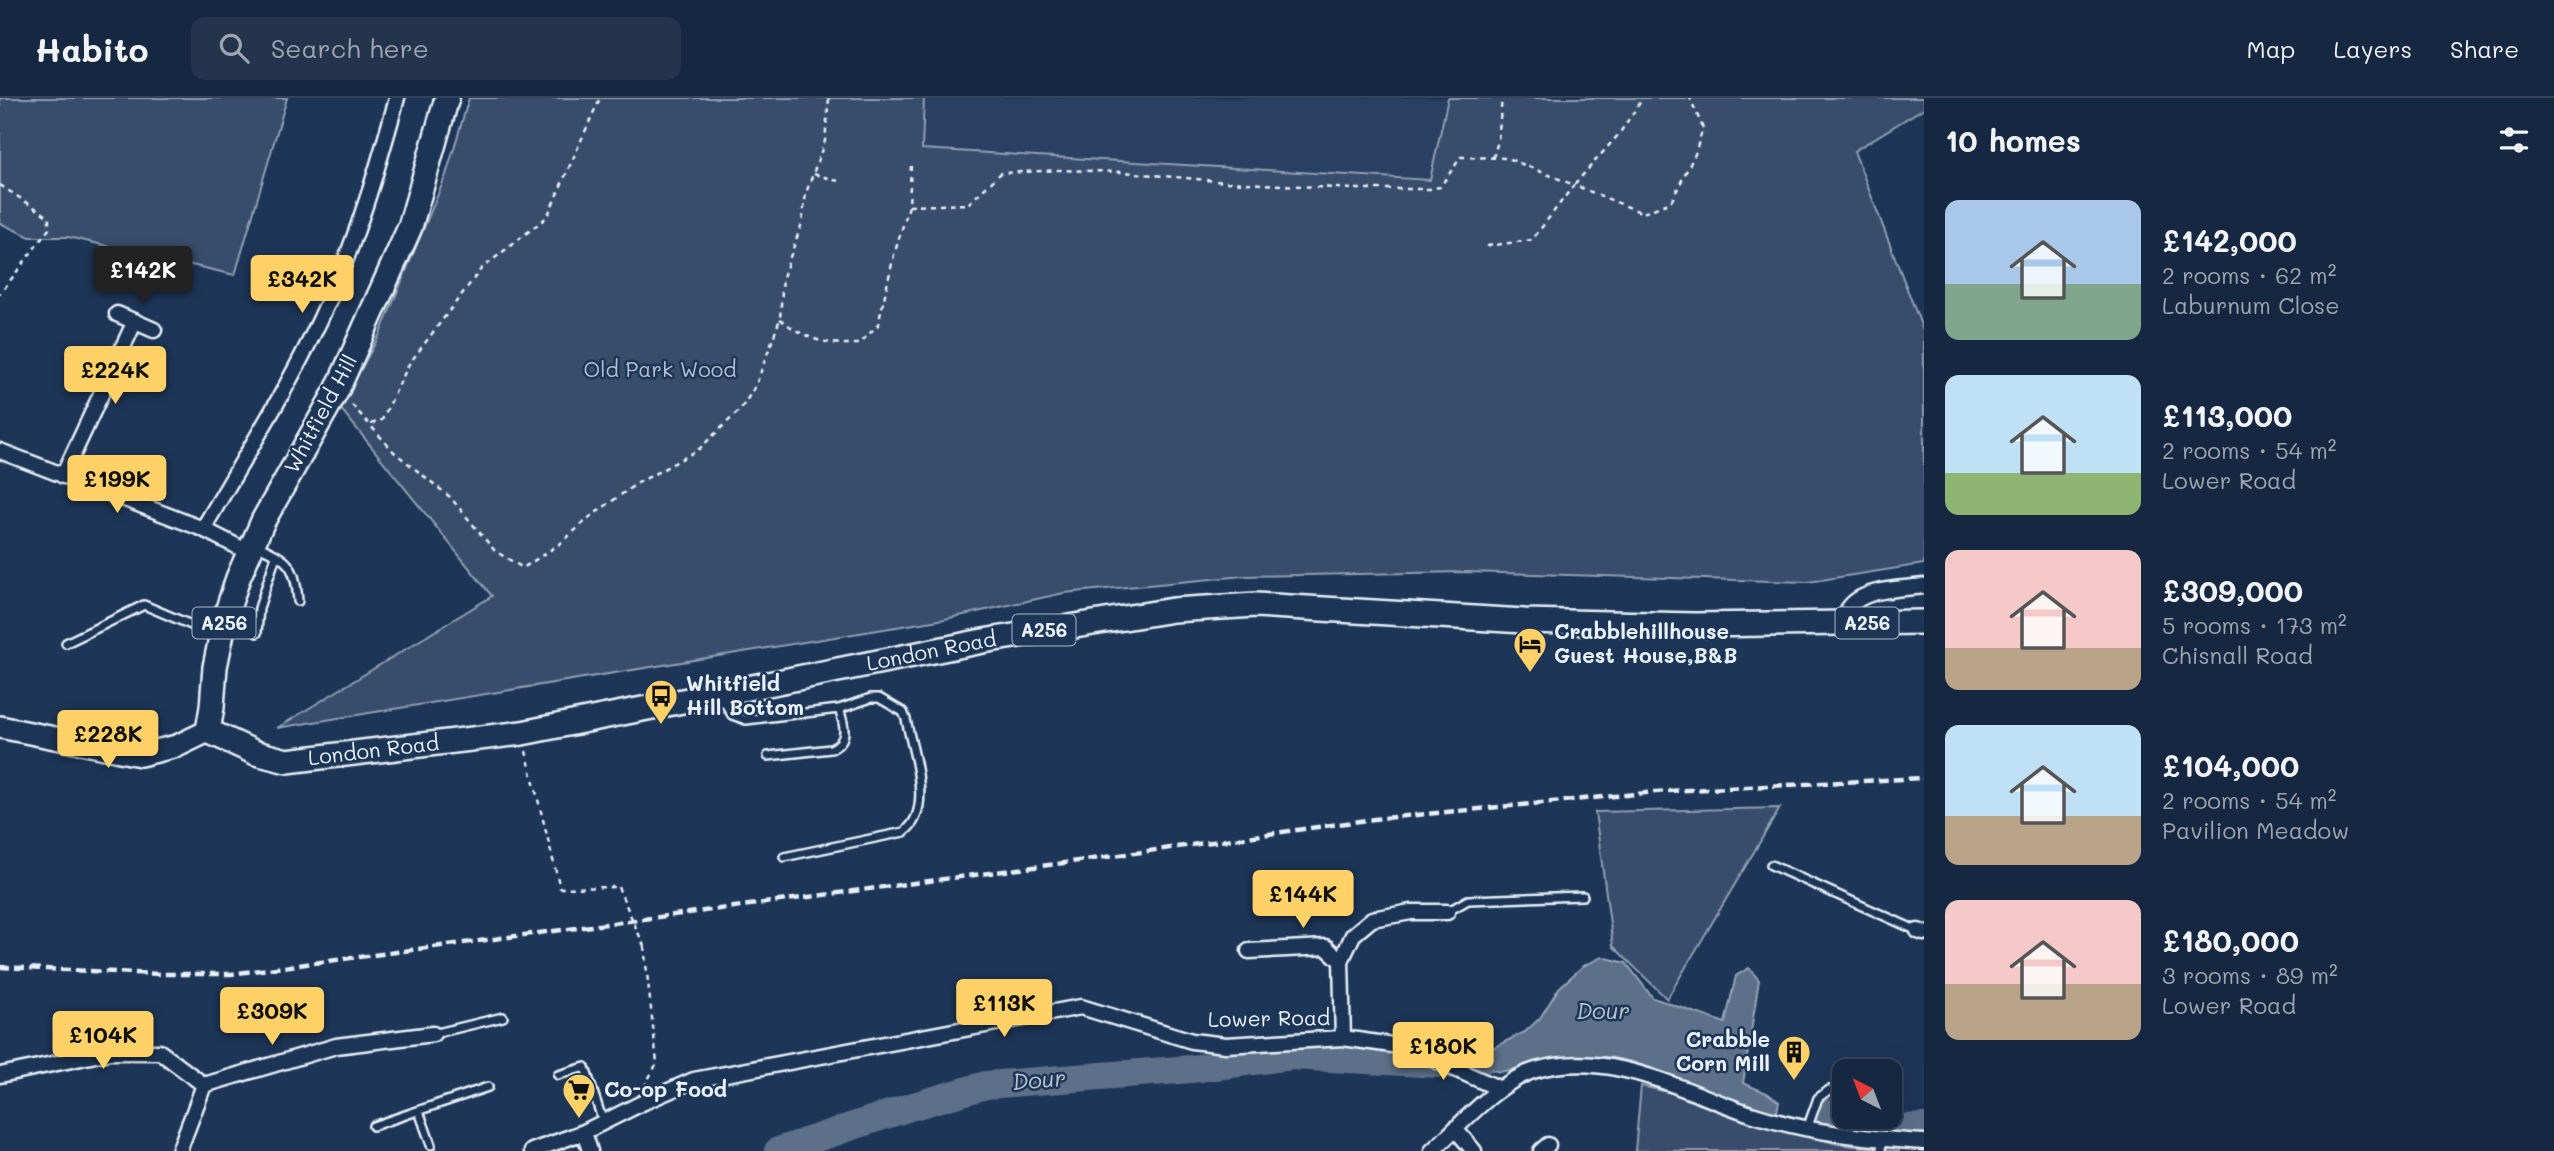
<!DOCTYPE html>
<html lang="en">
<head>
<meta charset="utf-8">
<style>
  :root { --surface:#162841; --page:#23344c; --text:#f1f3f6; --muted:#9ea6b1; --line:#35445a; --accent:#ffd166 }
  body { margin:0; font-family:Mali,sans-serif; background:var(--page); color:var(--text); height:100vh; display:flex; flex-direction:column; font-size:26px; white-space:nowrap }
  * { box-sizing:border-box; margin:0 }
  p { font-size:23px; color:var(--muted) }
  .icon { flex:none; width:38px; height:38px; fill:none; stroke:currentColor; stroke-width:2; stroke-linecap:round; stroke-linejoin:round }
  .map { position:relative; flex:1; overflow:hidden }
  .sheet { display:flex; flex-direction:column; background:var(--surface); width:630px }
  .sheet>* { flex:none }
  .needle { width:46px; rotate:318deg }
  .fabs { position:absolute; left:1832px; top:961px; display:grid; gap:14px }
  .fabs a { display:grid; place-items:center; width:70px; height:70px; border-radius:14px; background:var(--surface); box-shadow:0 7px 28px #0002,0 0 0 2px var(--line); font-size:35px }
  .price { position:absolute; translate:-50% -60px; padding:0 16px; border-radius:7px; background:var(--accent); color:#111; font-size:23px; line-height:46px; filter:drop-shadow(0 2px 4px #0008) }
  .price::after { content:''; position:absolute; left:50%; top:42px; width:21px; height:16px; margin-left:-10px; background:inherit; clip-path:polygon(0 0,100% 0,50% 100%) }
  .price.selected { background:#222; color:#fff }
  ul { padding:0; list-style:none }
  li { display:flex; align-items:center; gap:21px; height:175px; padding:0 21px }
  li span { display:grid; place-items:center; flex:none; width:196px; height:140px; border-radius:14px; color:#555 }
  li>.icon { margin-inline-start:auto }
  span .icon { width:84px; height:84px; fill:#fffc; stroke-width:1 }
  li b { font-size:30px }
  h2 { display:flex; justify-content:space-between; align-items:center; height:84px; padding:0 21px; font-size:30px }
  header { display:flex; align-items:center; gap:42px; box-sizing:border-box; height:98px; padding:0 35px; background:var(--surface); border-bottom:2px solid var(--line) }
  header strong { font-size:33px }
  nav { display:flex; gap:38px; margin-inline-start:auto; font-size:24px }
  .search { width:490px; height:63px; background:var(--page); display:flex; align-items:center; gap:18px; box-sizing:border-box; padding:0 24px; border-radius:14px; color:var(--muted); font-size:26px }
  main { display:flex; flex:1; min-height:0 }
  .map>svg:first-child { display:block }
</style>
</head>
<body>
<header>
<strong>Habito</strong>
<div class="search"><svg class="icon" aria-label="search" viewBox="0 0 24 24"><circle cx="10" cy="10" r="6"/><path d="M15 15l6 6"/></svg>Search here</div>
<nav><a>Map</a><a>Layers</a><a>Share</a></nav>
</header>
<main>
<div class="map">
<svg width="1924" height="1053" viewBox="0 0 1924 1053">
  <rect width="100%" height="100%" fill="#1d3557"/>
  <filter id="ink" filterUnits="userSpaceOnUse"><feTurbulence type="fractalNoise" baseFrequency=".0143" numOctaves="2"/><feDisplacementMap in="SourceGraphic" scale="14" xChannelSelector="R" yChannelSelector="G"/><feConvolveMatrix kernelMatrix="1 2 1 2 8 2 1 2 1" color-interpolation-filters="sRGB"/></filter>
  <g filter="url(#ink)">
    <path fill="#2a4162" d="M924 0H1448L1430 82 922 51Z"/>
    <path fill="#374d6c" stroke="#909fb2" stroke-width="2" d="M0 0H287L235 177 68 139H30L0 125Z
      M469 0H924L922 51 1430 82 1448 0H1924V10L1854 53 1924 235V466L1808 484 1467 474 1243 478 1064 495 945 521 277 630 492 498 340 310 379 238 446 77Z
      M1780 710 1667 901 1613 848 1595 714Z
      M1641 988 1699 1001 1742 1018 1837 1046 1870 1050H1899V1053H1635Z"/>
    <path fill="#5d7089" stroke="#95a4b5" stroke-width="2" d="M1602 859 1626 865 1653 900 1725 925 1736 878 1749 870 1759 882 1743 985 1767 995 1779 1004 1777 1014 1756 1013 1633 964 1609 959 1567 960 1500 974 1477 968 1474 959 1525 934 1540 920 1559 890 1583 868Z"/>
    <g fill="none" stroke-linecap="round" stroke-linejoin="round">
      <path stroke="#5d7089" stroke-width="28" d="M1828 1015 1903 1030 1924 1029
        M778 1053 910 1009 986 987 1191 971 1292 958 1477 968"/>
      <defs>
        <path id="lane" d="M256 447C289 462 295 466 298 503
          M257 535 259 510 276 458
          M66 545 144 507 217 538
          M722 600 732 617 746 622 839 611 871 600H879L903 614 906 621C912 653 935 712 904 734L784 759
          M768 658 831 651C849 643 845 628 839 611
          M1771 767 1918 833
          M1447 814 1468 802 1583 798
          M433 936 503 919
          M558 977 585 969 603 1024
          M419 1013 431 1047
          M373 1028 488 989
          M1807 1031 1818 1000 1829 992 1836 993
          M1881 1053 1882 1041"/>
        <path id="street" d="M117 216 154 232
          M0 353 203 431 248 454
          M63 378 135 223
          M203 431C246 356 294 282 329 202 358 137 378 69 397 0
          M1841 525C1844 520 1846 514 1849 510 1863 490 1902 491 1924 488
          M1918 833 1924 835
          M1249 853 1326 849 1341 863
          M1343 940 1341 863 1353 837 1372 821 1411 814H1447
          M0 977 110 954H160L204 987
          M1456 1032 1474 1053
          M584 1034 590 1053
          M179 1053 204 987 336 948 433 936
          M532 1053 584 1034 646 1003 694 982 1081 909 1192 943 1226 947 1343 940 1406 949 1500 991
          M1432 1053C1461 1027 1498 983 1536 972 1612 951 1681 993 1751 1016 1810 1035 1863 1040 1924 1044
          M1541 1053 1548 1047"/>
        <path id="secondary" d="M0 629 140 657 177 648 208 633"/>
        <g id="primary">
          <path id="s1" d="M447 0 410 129 337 292 263 423 238 480 225 520 215 569 212 609 208 633 256 655 287 663 522 635 983 543 1173 512 1256 507 1524 523 1694 527 1924 524"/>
        </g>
      </defs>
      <use href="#lane" stroke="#e8f1f8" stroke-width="12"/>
      <use href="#street" stroke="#e8f1f8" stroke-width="19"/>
      <use href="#secondary" stroke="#e8f1f8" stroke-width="26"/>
      <use href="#primary" stroke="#e8f1f8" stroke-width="28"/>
      <path stroke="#e8f1f8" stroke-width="2.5" stroke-dasharray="5 5" stroke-linecap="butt" d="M1493 60 1498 43 1502 0
        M814 76 838 83
        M0 87 49 119V131L0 196
        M909 108 968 106 1001 75 1059 72 1123 74 1227 84 1353 91H1430L1440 89 1461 59 1507 60 1574 87 1619 36 1643 0
        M1487 148 1532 142 1574 87 1643 115 1671 104 1695 56 1703 30 1690 0
        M780 221C807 242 825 247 859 246L878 227 894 157 909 108 911 67
        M352 307 394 354 450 399 495 453 523 470 561 445 590 419 636 386 698 352 741 311 756 287 780 221 783 179 802 125 806 95 825 43 829 0
        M371 326 382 322 409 266 481 171 547 119 600 0
        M526 653 560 790 618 789
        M644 848 657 965 644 989"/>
      <use href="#lane" stroke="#1d3557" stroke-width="7"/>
      <use href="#street" stroke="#1d3557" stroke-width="14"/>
      <use href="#secondary" stroke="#1d3557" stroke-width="21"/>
      <use href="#primary" stroke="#1d3557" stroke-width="23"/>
      <path stroke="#e8f1f8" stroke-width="4.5" stroke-dasharray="10 5" stroke-linecap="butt" d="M0 869 159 876H231L1064 765 1374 721 1667 693 1924 680"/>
      <path stroke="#e8f1f8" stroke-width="2.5" stroke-dasharray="5 5" stroke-linecap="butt" d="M618 789 644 848"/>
    </g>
  </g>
  <defs>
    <symbol id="hotel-pin" viewBox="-11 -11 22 30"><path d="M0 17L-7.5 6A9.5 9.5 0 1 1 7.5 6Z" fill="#ffd166" stroke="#1d3557"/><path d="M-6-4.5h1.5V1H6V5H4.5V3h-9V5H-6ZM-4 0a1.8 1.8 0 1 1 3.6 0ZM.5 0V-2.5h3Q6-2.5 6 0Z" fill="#111"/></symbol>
    <symbol id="bus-pin" viewBox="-11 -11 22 30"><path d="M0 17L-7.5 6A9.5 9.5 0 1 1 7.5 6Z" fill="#ffd166" stroke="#1d3557"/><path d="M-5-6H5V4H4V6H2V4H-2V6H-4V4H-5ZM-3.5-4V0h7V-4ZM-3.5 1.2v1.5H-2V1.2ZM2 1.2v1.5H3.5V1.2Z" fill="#111"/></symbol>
    <symbol id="building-pin" viewBox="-11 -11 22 30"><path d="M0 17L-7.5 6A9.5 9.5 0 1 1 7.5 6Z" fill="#ffd166" stroke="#1d3557"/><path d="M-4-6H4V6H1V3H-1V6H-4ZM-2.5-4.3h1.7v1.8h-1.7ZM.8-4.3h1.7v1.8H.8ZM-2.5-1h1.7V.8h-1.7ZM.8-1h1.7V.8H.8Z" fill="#111"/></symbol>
    <symbol id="supermarket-pin" viewBox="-11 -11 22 30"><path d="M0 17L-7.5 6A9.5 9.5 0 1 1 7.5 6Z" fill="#ffd166" stroke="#1d3557"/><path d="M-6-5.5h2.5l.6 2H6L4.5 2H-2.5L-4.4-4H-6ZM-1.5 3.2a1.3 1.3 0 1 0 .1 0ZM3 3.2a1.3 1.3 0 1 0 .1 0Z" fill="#111"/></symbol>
  </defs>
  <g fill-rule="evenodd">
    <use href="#hotel-pin" x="1511" y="527" width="38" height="52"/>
    <use href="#bus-pin" x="642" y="579" width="38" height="52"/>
    <use href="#building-pin" x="1775" y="935" width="38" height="52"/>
    <use href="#supermarket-pin" x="560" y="973" width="38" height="52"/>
  </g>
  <g text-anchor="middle" stroke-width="5" stroke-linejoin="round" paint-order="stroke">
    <g fill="#1d3557" stroke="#abb9c8" stroke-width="2">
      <rect x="192.5" y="509.5" width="63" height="31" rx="5"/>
      <rect x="1835.5" y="509.5" width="63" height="31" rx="5"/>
      <rect x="1012.5" y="516.5" width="63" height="31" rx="5"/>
    </g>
    <g font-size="19" font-weight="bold" fill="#e8f1f8">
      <text x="224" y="532">A256</text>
      <text x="1867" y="532">A256</text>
      <text x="1044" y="539">A256</text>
    </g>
    <g font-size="21" fill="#b3c0ce" stroke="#1d3557">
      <text x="660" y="279">Old Park Wood</text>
    </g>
    <g font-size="21" fill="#e8f1f8" stroke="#1d3557">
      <text transform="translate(321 316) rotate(-62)" y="7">Whitfield Hill</text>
      <text dy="7" stroke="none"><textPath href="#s1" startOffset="1421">London Road</textPath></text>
      <text dy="7" stroke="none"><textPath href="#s1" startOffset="854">London Road</textPath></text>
      <text transform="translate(1269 921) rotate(-1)" y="7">Lower Road</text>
    </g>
    <g font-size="21" font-weight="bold" fill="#e8f1f8" stroke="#1d3557" text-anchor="start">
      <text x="1554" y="541">Crabblehillhouse<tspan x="1554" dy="24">Guest House,B&amp;B</tspan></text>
      <text x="686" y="593">Whitfield<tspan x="686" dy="24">Hill Bottom</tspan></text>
      <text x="1770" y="949" text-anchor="end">Crabble<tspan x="1770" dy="24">Corn Mill</tspan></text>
      <text x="604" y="999">Co-op Food</text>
    </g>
    <g font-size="23" font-style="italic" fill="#b7c4d1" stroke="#1d3557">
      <text x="1603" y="921">Dour</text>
      <text transform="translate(1039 982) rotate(-5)" y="8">Dour</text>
    </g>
  </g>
</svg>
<div class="fabs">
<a><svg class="needle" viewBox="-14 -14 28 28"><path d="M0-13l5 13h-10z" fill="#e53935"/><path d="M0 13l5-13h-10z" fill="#9ea6b1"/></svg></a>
</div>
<b class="price selected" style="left:143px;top:208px">£142K</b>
<b class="price" style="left:302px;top:217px">£342K</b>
<b class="price" style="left:115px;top:308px">£224K</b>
<b class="price" style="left:117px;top:417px">£199K</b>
<b class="price" style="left:108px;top:672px">£228K</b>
<b class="price" style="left:1303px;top:832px">£144K</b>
<b class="price" style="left:1004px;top:941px">£113K</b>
<b class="price" style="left:272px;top:949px">£309K</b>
<b class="price" style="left:103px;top:973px">£104K</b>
<b class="price" style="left:1443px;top:984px">£180K</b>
</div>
<section class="sheet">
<h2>10 homes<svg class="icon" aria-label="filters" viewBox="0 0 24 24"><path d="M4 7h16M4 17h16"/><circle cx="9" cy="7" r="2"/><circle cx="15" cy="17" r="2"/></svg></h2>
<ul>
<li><span style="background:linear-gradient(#a9c7e8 60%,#7fa58c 0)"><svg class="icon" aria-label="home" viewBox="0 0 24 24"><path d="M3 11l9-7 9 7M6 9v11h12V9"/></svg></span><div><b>£142,000</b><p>2 rooms · 62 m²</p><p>Laburnum Close</p></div></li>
<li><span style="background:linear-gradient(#bfe0f5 70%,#8fb573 0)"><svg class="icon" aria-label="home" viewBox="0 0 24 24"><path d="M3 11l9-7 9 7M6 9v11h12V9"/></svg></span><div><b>£113,000</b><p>2 rooms · 54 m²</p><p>Lower Road</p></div></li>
<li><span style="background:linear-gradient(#f6c9c9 70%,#b9a48a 0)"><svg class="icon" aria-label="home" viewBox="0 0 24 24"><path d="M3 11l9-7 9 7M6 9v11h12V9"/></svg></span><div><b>£309,000</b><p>5 rooms · 173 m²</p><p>Chisnall Road</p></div></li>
<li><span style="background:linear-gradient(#bfe0f5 65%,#b9a48a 0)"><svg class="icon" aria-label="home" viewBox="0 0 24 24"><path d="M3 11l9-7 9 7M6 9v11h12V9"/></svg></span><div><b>£104,000</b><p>2 rooms · 54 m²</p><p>Pavilion Meadow</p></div></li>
<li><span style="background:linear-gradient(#f6c9c9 60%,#b9a48a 0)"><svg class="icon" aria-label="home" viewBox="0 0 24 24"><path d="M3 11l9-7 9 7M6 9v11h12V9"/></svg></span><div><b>£180,000</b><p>3 rooms · 89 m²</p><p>Lower Road</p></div></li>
</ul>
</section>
</main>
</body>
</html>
